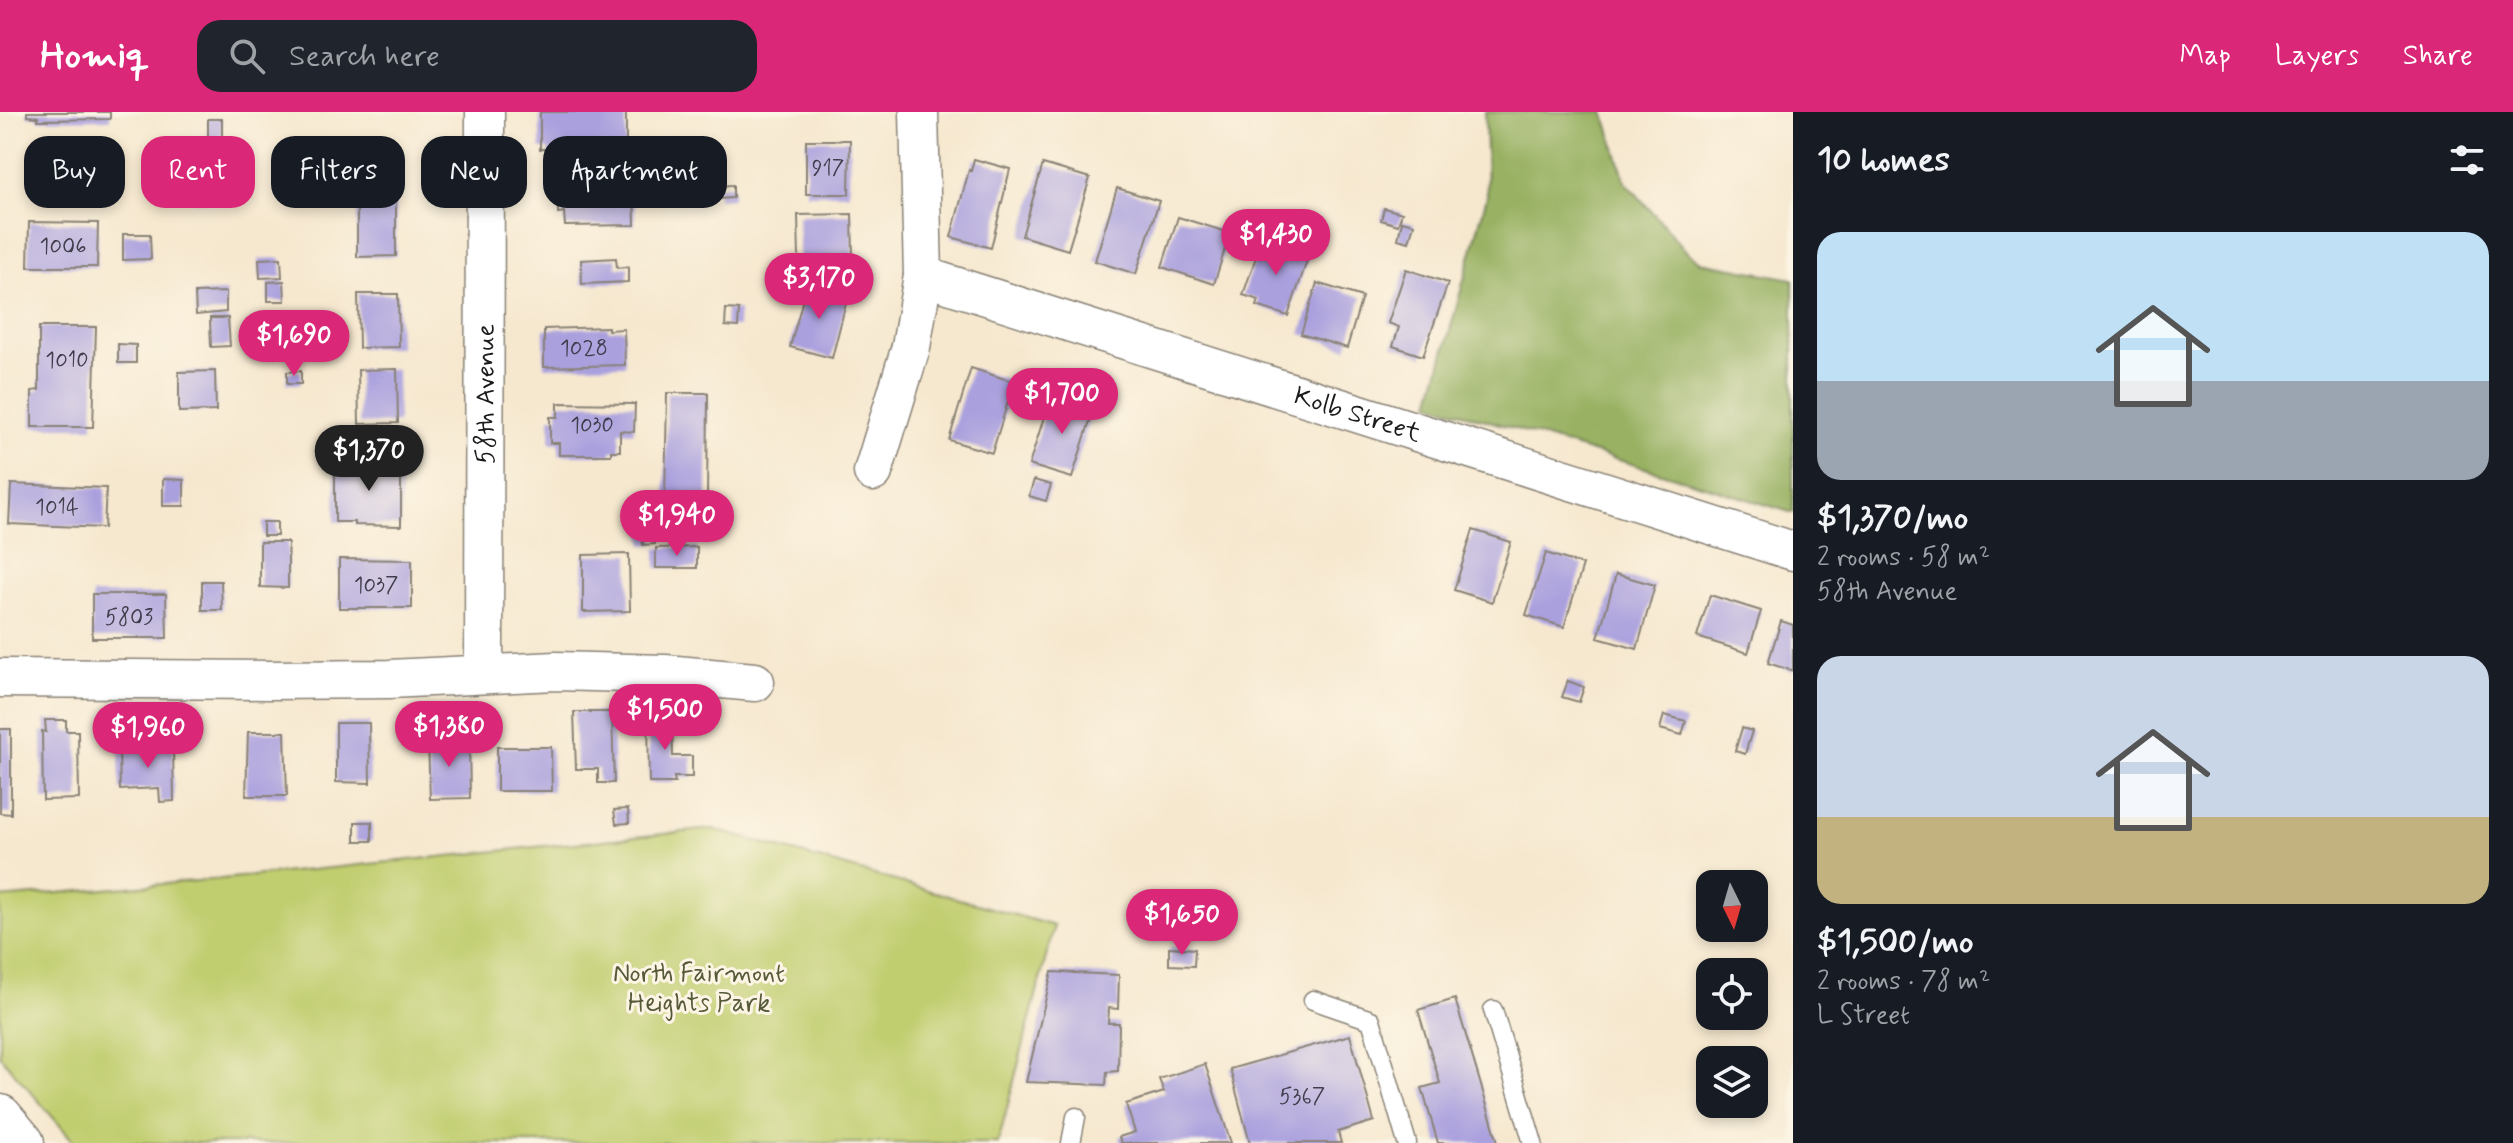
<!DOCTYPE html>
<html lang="en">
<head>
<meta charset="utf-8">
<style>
  :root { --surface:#171b24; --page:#20242c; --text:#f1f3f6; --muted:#9ea1a6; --accent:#db2777 }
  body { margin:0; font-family:Mynerve,sans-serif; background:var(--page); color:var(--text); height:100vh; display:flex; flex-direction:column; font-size:30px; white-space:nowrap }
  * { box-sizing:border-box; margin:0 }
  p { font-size:26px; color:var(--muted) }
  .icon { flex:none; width:44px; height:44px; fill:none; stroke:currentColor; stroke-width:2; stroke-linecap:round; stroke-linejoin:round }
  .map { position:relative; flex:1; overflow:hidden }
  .details { display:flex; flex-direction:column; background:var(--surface); width:720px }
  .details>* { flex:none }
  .guide { position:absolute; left:24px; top:24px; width:760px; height:72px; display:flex; gap:16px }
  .needle { width:52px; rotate:175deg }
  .tools { position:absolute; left:1696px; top:758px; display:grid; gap:16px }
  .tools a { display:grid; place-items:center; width:72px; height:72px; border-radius:16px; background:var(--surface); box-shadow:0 4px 12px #0003; font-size:40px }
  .price { position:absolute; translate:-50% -68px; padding:0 18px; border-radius:28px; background:var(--accent); color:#fff; font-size:26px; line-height:52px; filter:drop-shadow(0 2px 4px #0008) }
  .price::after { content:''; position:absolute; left:50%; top:48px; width:24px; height:18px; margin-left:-12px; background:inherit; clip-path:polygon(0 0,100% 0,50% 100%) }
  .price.current { background:#222; color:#fff }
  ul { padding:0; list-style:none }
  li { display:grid; align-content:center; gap:16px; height:424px; padding:0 24px }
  li span { display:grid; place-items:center; height:248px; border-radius:24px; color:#555 }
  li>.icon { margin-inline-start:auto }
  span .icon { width:144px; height:144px; fill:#fffc; stroke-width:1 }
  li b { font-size:34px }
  h2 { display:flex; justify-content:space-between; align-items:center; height:96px; padding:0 24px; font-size:34px }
  .chip { padding:0 28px; border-radius:24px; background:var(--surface); box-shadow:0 4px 12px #0003; font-size:28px; line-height:72px }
  .chip.current { background:var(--accent); color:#fff }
  header { display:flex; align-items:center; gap:48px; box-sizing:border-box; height:112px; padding:0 40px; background:var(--accent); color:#fff }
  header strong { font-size:38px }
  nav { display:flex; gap:44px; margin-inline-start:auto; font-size:28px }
  .search { width:560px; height:72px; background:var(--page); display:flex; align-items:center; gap:20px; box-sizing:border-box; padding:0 28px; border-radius:24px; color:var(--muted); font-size:30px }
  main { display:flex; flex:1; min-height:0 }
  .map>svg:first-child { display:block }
</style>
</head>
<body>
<header>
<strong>Homiq</strong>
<div class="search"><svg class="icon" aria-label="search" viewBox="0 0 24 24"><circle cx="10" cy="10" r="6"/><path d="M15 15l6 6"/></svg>Search here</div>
<nav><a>Map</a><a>Layers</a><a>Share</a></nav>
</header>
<main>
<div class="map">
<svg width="1793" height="1031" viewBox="0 0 1793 1031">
  <rect width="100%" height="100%" fill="#fcf5e5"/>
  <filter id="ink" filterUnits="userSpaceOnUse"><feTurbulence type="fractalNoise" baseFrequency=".0125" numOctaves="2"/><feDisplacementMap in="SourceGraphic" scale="16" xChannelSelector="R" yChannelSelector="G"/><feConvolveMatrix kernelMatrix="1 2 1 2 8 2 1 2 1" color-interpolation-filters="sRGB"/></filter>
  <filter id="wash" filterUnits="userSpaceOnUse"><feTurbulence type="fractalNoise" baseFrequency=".006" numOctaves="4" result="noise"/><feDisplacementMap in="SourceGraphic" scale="32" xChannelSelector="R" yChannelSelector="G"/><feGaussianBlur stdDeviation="1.8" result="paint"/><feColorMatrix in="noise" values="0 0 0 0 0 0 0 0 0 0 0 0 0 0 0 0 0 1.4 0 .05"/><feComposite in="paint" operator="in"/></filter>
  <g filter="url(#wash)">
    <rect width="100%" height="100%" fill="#f6e8cf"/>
    <path fill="#c1ce6f" stroke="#6e7546" stroke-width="2" d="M713 717 1054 814 998 1031H75L0 944V786L221 767Z"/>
    <path fill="#98b162" stroke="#5a663f" stroke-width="2" d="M1485 0H1604L1625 69 1687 140 1701 150 1793 167V401L1430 291 1487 84Z"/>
    <g id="blocks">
      <path fill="#aaa0de" d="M27 0H110V7L38 8V5L27 4Z
        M540 0H626V44H549V37H540Z
        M208 7H222V28H208Z
        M806 28H850L849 82H806Z
        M974 47 1010 57 991 136 951 125 969 58 971 59Z
        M1043 52 1090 66 1068 138 1022 124Z
        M216 68 217 89H194L193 69Z
        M733 73V86L718 87 717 74Z
        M634 75 635 113 565 114 564 100 558 101V91H564V76Z
        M1117 76 1159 89 1136 162 1095 149Z
        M357 84H396V144L357 145Z
        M1384 96 1402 101 1398 113 1381 108Z
        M852 102 853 146 799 147 798 103Z
        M1178 105 1230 121 1214 172 1162 155Z
        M1402 109 1414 112 1409 130 1398 127Z
        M29 110 98 111 97 155H28Z
        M123 122H150L151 147 123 148Z
        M1262 127 1309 143 1288 204 1257 194 1259 188 1243 183Z
        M281 146 282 165 260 166 259 147Z
        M616 146 617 156 628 155V170L582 172 581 148Z
        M1406 157 1448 171 1423 244 1393 234 1399 215 1388 211Z
        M284 169 285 189H268V170Z
        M1317 171 1362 185 1347 236 1301 222Z
        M807 172 848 183 832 246 790 235Z
        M226 180V200L196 203 195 181Z
        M358 182H398L399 235 359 236Z
        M726 197 739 198 738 215 725 214Z
        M210 206H228L230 234 211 235Z
        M39 215H96L93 315H32V279L39 278Z
        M608 215V218L624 217 625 253 544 255V217Z
        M118 232 136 233V251H118Z
        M971 256 1014 270 992 341 949 328Z
        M397 257 398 311 359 312 358 258Z
        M215 259 216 299 179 300V260Z
        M301 259V272H287V260Z
        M667 281H708L707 390 665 389Z
        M1051 283 1094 296 1072 366 1029 353Z
        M558 291 635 292 634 320 620 319V339H611V343H559V331H550V305H558Z
        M355 349H401V414L355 413V410H335V352H355Z
        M163 367 184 368V394H163Z
        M1034 368 1051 373 1046 389 1029 384Z
        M11 372 106 376 104 416 9 412Z
        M652 397 655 432 643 433 640 398Z
        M263 410H277V424H263Z
        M1473 418 1511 430 1492 490 1454 478Z
        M260 430H288V476L260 475Z
        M697 435V456H656V436Z
        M1546 441 1583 453 1564 515 1526 503Z
        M629 442 630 499 583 500V443Z
        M339 447 412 448V496H339Z
        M1616 462 1655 473 1637 537 1598 526Z
        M202 469H221L222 498H202Z
        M92 482H166L167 526H92Z
        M1710 483 1761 499 1748 541 1697 525Z
        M1781 509 1793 513V559L1768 551Z
        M1568 569 1584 575 1579 590 1562 585Z
        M574 600H612L614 671H598V657H576Z
        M648 602H672L673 644H692V665H674L675 671H649Z
        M1664 603 1686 609 1682 623 1660 617Z
        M45 608H66V619H78L79 687 43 688 42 619 46 620Z
        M336 611H369L370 671 336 670Z
        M1742 616 1752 619 1745 642 1735 639Z
        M0 617H11V702L0 701Z
        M248 620H285L287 684H246Z
        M469 628 470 686 430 687 428 629Z
        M173 635 174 689 160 690 159 676 120 678 119 636Z
        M497 635H551L552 679H497Z
        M628 697 629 711 616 712 614 698Z
        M355 710H372V729H355Z
        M1169 835 1195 837 1194 854 1169 853Z
        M1052 860 1119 863 1118 897 1109 896 1108 911H1119L1118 959 1107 960 1106 973 1026 970Z
        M1455 887 1498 1030 1493 1031H1438L1422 976 1440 971 1418 898Z
        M1350 923 1374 1009 1338 1020 1341 1031H1250L1230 957Z
        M1205 952 1231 1031H1121L1119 1025 1135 1020 1126 992 1164 980 1159 967Z"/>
    </g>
  </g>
  <g filter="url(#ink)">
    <use href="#blocks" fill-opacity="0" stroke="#898276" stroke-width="2"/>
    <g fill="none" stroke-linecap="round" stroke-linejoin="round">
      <defs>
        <path id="lane" d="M1313 888 1371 908 1407 1031
          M1493 898 1533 1031
          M1071 1031 1076 1005"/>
        <g id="street">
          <path id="s1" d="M923 164 1793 439"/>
          <path d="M873 360 911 235 923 164 919 0"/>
          <path id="s2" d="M484 562 485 0"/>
          <path d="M0 566 269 568 389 567 556 559 665 562 755 570"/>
        </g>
        <path id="secondary" d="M0 1005 22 1031"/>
      </defs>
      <use href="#lane" stroke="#898276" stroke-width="21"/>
      <use href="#street" stroke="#898276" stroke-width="41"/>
      <use href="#secondary" stroke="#898276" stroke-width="47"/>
      <use href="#lane" stroke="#fff" stroke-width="18"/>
      <use href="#street" stroke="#fff" stroke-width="38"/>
      <use href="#secondary" stroke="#fff" stroke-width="44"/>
    </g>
  </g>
  <g text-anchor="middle" stroke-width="6" stroke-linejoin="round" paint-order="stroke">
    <g font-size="22" fill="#403d4c">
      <text x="828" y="63">917</text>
      <text x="63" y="141">1006</text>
      <text x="584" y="243">1028</text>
      <text x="67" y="255">1010</text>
      <text x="592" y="320">1030</text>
      <text x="57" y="402">1014</text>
      <text x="376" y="480">1037</text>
      <text x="129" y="512">5803</text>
      <text x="1302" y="991">5367</text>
    </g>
    <g font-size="26" fill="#1c1c1c" stroke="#fcf5e5">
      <text dy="9" stroke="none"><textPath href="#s2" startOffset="280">58th Avenue</textPath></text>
      <text dy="9" stroke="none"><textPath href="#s1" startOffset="456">Kolb Street</textPath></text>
    </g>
    <g font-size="26" fill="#565a39" stroke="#fcf5e5">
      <text x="699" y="869">North Fairmont<tspan x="699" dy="30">Heights Park</tspan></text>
    </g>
  </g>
</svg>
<div class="tools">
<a><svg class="needle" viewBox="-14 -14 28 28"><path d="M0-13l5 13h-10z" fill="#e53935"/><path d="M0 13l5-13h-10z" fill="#9ea1a6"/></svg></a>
<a><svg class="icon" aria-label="locate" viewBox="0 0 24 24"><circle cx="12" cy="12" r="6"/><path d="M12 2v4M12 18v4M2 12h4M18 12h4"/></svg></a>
<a><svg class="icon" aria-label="layers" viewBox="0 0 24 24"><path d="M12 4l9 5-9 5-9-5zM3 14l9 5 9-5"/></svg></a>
</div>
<b class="price" style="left:1276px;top:165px">$1,430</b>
<b class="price" style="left:819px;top:209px">$3,170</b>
<b class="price" style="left:294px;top:266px">$1,690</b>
<b class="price" style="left:1062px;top:324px">$1,700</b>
<b class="price current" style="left:369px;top:381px">$1,370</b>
<b class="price" style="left:677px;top:446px">$1,940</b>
<b class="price" style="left:665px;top:640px">$1,500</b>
<b class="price" style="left:449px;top:657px">$1,380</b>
<b class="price" style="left:148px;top:658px">$1,960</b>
<b class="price" style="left:1182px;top:845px">$1,650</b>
<div class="guide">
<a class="chip">Buy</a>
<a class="chip current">Rent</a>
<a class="chip">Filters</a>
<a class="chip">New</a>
<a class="chip">Apartment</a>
</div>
</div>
<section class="details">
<h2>10 homes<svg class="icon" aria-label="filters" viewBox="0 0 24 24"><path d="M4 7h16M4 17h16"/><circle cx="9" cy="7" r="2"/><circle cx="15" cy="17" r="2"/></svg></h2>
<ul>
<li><span style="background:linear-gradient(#bfe0f5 60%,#9aa5b1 0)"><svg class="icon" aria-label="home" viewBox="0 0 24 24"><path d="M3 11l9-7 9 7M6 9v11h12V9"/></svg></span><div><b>$1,370/mo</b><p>2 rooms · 58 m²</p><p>58th Avenue</p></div></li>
<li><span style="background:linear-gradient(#c9d6e8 65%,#c2b280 0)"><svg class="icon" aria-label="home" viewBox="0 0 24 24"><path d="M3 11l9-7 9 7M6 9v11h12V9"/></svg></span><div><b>$1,500/mo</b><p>2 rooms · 78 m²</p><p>L Street</p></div></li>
</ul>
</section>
</main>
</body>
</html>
